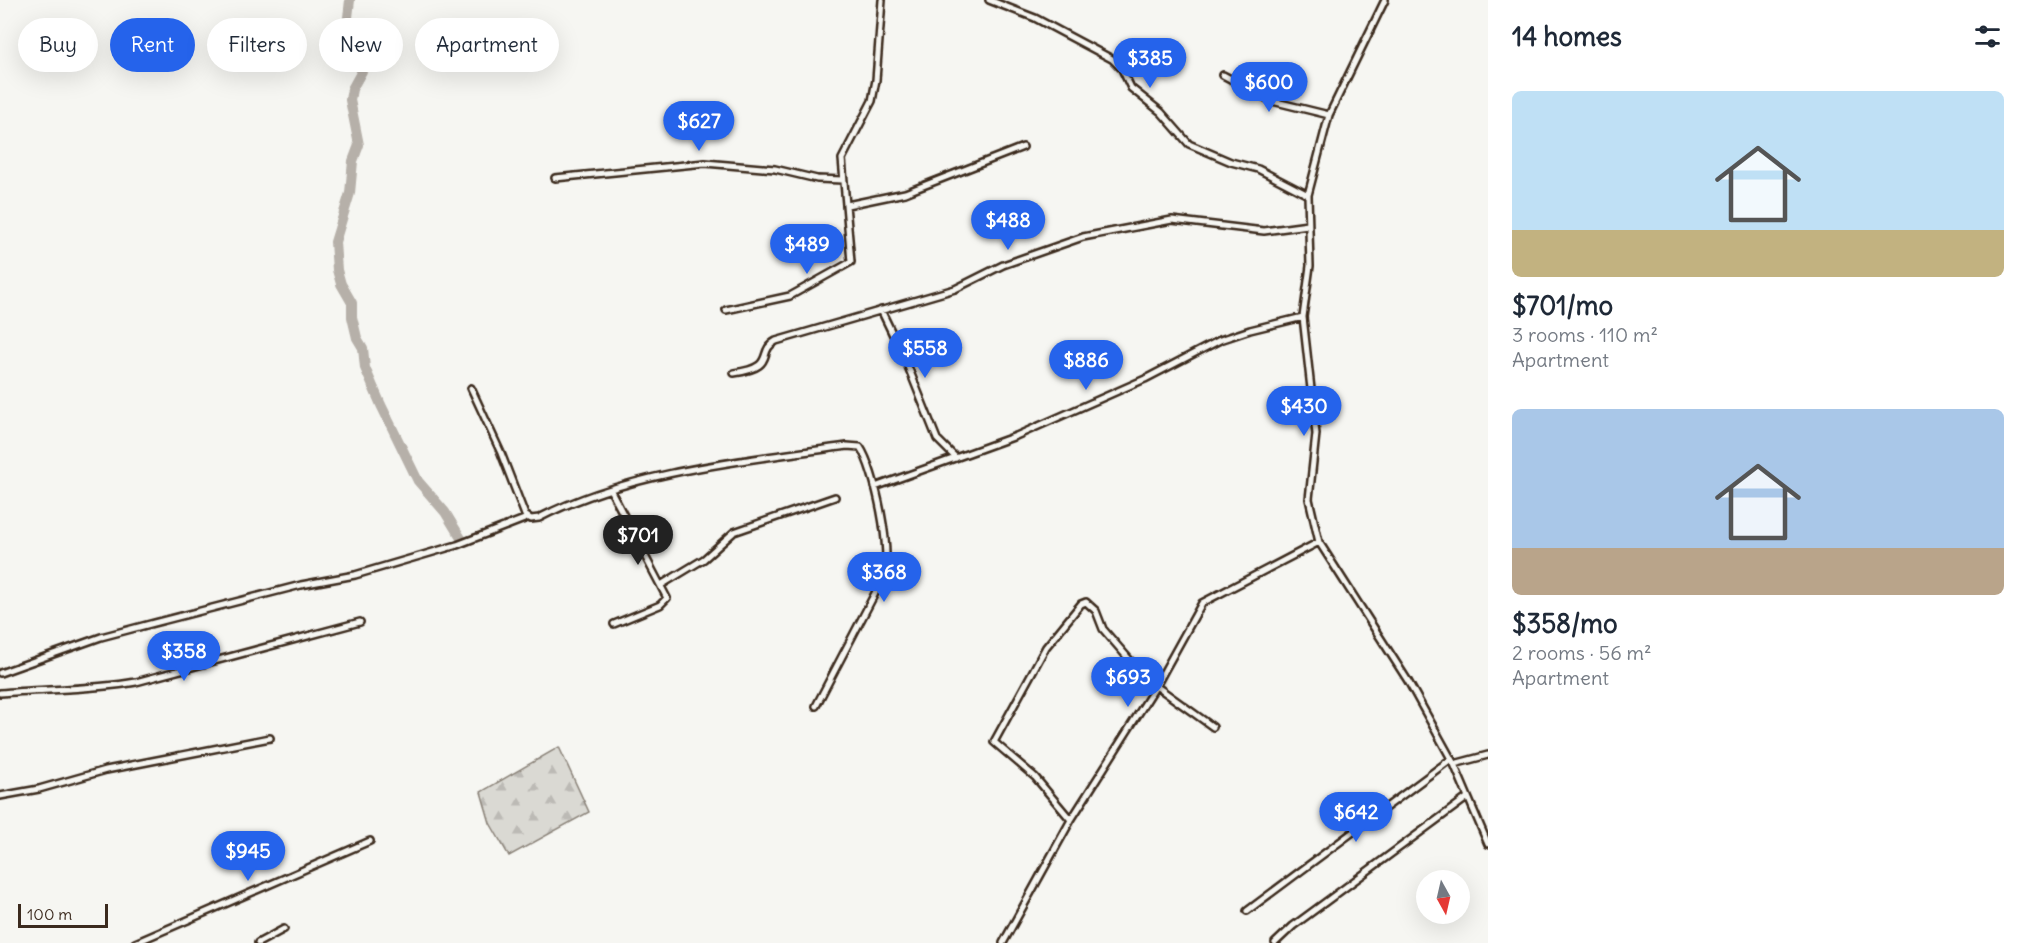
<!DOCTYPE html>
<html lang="en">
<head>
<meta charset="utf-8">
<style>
  :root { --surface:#fff; --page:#f6f6f7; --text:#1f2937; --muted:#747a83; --accent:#2563eb }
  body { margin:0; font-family:Delius,sans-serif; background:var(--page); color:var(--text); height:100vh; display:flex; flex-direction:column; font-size:22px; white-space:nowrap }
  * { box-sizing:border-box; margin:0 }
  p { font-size:20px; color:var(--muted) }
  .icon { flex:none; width:33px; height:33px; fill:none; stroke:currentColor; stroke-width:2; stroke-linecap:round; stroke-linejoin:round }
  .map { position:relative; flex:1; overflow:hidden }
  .panel { display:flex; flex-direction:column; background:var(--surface); width:540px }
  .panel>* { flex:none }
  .guide { position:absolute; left:18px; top:18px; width:570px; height:54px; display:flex; gap:12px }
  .needle { width:39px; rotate:172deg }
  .fabs { position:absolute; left:1416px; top:870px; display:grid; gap:12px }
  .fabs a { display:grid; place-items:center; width:54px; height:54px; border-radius:50%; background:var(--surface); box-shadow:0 6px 24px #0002; font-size:30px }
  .scale { position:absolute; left:18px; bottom:15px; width:90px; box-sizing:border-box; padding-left:6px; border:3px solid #3b2a1e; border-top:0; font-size:16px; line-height:21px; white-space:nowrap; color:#3b2a1e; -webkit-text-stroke:4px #f6f6f2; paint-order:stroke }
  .price { position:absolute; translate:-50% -51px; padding:0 14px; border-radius:21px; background:var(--accent); color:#fff; font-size:20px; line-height:39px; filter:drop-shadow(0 2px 3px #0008) }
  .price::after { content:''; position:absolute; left:50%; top:36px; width:18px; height:14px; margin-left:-9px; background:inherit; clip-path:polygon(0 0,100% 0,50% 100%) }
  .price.current { background:#222; color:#fff }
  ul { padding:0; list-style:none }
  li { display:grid; align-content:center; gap:12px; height:318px; padding:0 24px }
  li span { display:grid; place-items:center; height:186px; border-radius:9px; color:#555 }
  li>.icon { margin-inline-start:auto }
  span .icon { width:108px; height:108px; fill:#fffc; stroke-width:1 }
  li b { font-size:26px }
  h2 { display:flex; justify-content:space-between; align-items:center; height:72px; padding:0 24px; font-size:26px }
  .pill { padding:0 21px; border-radius:27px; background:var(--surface); box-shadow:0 6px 24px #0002; font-size:21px; line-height:54px }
  .pill.current { background:var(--accent); color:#fff }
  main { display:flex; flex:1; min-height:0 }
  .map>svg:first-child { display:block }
</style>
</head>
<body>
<main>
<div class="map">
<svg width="1488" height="943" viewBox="0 0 1488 943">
  <defs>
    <pattern id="forest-firs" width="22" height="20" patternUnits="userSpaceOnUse" patternTransform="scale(1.5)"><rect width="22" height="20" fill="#dad9d3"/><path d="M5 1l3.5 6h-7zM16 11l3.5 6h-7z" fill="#bcbab5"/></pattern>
  </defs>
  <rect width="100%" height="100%" fill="#f6f6f2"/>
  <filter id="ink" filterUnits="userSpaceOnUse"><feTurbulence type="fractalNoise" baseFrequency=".0167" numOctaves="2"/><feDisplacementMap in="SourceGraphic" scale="12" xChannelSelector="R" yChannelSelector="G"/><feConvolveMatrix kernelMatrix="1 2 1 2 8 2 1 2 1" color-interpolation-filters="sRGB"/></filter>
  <g filter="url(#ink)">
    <path fill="url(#forest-firs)" stroke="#8a8278" stroke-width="1.5" d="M559 747 589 812 509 856 490 823 481 792Z"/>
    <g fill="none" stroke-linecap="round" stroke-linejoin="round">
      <path stroke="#b6b0a9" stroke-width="10" d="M350 0 346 35 350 45 363 59 362 71 352 89 350 100 359 145 353 161 350 193 335 242 337 270 341 284 352 303V317L357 338 363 348 365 368 381 405 418 481 445 512 462 540"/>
      <defs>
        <path id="minor" d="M989 0 1035 18 1112 59 1122 69 1131 88 1161 112 1189 144 1231 162 1258 169 1308 195
          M1385 0 1329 115 1308 195 1310 266 1303 317 1316 434 1309 499 1319 542 1408 681 1454 764 1488 844
          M1223 75 1272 101 1329 115
          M555 178 705 163 775 169 817 179 843 180
          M847 205 905 193 1023 147
          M726 310 790 296 851 262 842 159 872 101 876 80 882 0
          M881 310 907 364 937 439 956 458
          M734 373C778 367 756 352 776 341L955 289 1003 265 1083 237 1172 220 1264 231 1308 225
          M471 388 501 453 525 515 531 519 539 518C629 471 747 460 847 446L860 447C875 469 893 554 883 578L816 706
          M875 487 1016 436 1145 379 1220 340 1250 330 1303 317
          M611 491 667 598 660 605 614 624
          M661 585 704 559 734 532 835 497
          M0 673 101 637 154 623 301 585 355 575 457 545 527 518
          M1156 686 1213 727
          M0 693C45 689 92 690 136 682L360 622
          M1454 764 1488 755
          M0 796 39 789 106 770 270 738
          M1071 820 1035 777 994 742 1046 647 1081 604 1086 602 1096 611 1103 629 1154 688
          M1247 911 1451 759
          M135 943 370 841
          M258 943 284 929
          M1003 943 1071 820 1156 686 1202 603 1319 542
          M1275 943 1293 926 1468 797"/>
      </defs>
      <use href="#minor" stroke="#3b2a1e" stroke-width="10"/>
      <use href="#minor" stroke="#f6f6f2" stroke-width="5"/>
    </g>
  </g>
</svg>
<div class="fabs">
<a><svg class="needle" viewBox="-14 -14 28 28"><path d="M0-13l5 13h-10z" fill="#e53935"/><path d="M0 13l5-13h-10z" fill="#747a83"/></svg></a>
</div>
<div class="scale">100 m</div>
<b class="price" style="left:1150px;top:89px">$385</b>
<b class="price" style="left:1269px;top:113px">$600</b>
<b class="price" style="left:699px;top:152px">$627</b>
<b class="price" style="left:1008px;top:251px">$488</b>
<b class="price" style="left:807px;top:275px">$489</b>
<b class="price" style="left:925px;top:379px">$558</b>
<b class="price" style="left:1086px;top:391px">$886</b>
<b class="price" style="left:1304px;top:437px">$430</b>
<b class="price current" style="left:638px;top:566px">$701</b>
<b class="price" style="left:884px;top:603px">$368</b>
<b class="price" style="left:184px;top:682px">$358</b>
<b class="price" style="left:1128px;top:708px">$693</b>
<b class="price" style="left:1356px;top:843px">$642</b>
<b class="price" style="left:248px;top:882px">$945</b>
<div class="guide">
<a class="pill">Buy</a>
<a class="pill current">Rent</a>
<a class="pill">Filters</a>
<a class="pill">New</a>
<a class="pill">Apartment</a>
</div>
</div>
<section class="panel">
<h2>14 homes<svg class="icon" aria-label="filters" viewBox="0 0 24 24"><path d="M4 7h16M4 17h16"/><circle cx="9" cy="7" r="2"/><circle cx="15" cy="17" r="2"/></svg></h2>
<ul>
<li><span style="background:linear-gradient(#bfe0f5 75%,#c2b280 0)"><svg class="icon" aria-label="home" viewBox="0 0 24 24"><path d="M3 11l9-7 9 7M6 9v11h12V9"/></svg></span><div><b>$701/mo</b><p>3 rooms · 110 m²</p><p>Apartment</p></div></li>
<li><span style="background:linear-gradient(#a9c7e8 75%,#b9a48a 0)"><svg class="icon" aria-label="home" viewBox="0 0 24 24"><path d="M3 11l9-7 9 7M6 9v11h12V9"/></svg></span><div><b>$358/mo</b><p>2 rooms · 56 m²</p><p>Apartment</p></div></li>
</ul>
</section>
</main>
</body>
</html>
